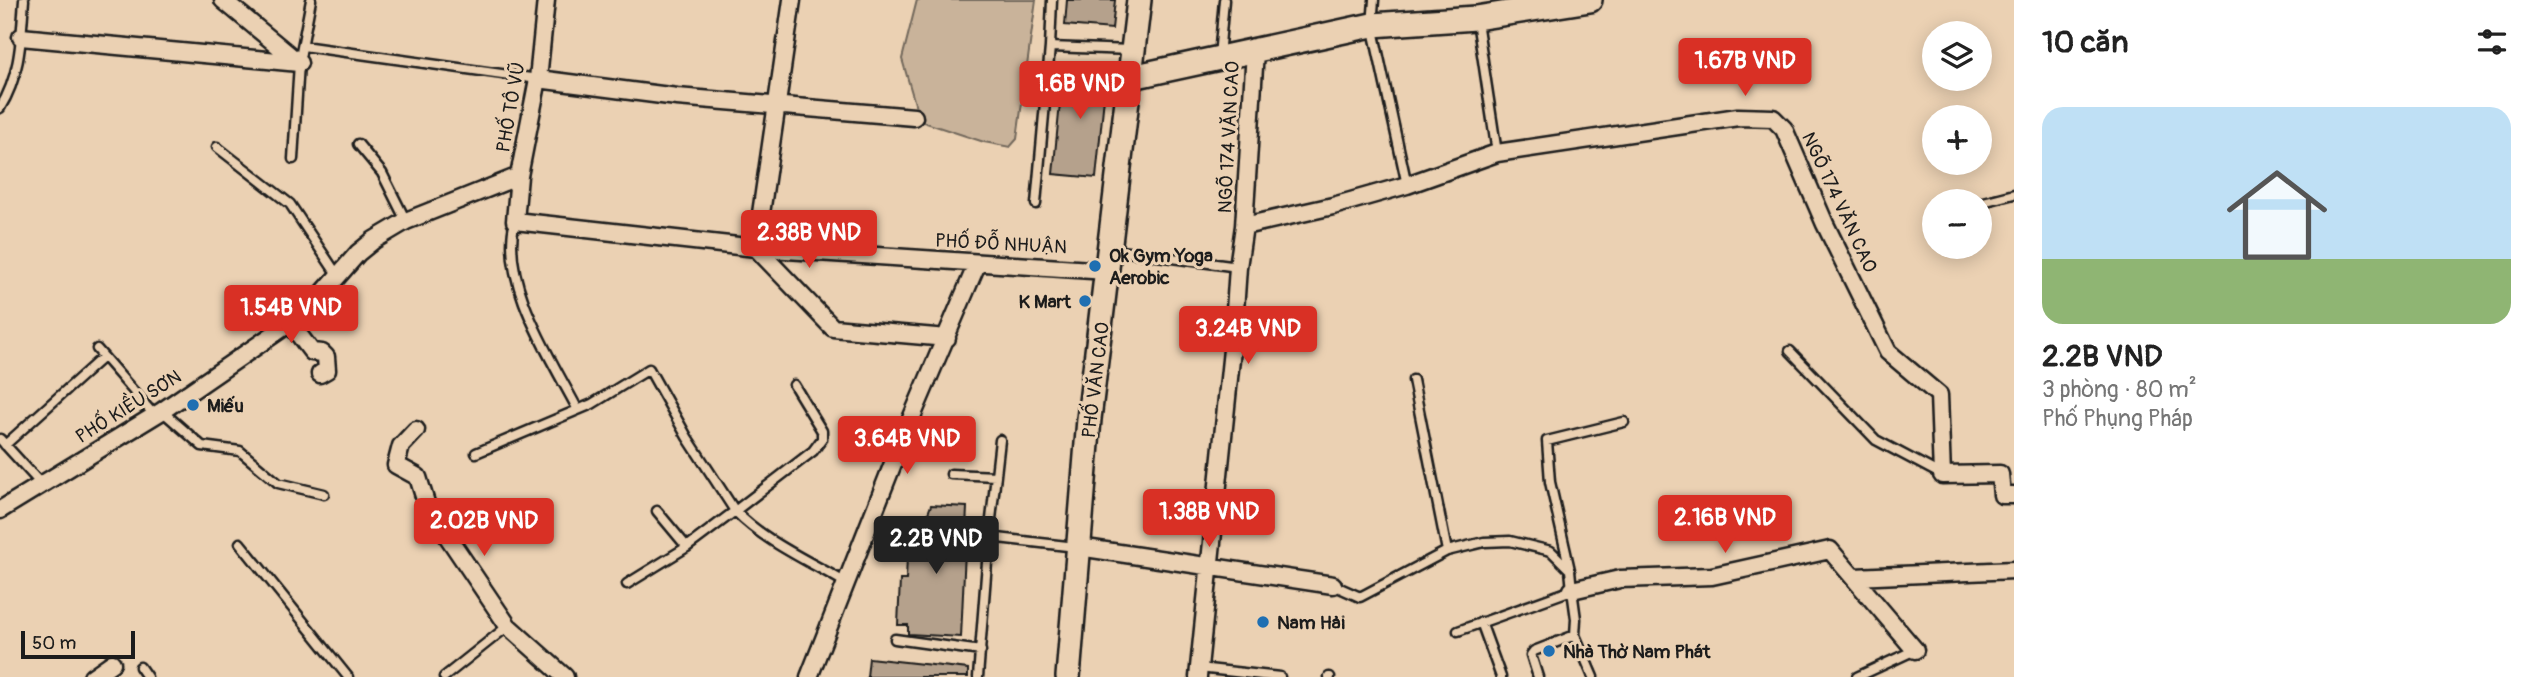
<!DOCTYPE html>
<html lang="vi">
<head>
<meta charset="utf-8">
<style>
  :root { --surface:#fff; --page:#f2f2f2; --text:#222; --muted:#767676; --line:#e0e0e0; --accent:#d93025 }
  body { margin:0; font-family:Pangolin,sans-serif; background:var(--page); color:var(--text); height:100vh; display:flex; flex-direction:column; font-size:26px; white-space:nowrap }
  * { box-sizing:border-box; margin:0 }
  p { font-size:23px; color:var(--muted) }
  .icon { flex:none; width:38px; height:38px; fill:none; stroke:currentColor; stroke-width:2; stroke-linecap:round; stroke-linejoin:round }
  .map { position:relative; flex:1; overflow:hidden }
  .drawer { display:flex; flex-direction:column; background:var(--surface); width:525px }
  .drawer>* { flex:none }
  .fabs { position:absolute; left:1922px; top:21px; display:grid; gap:14px }
  .fabs a { display:grid; place-items:center; width:70px; height:70px; border-radius:50%; background:var(--surface); box-shadow:0 4px 18px #0003; font-size:35px }
  .scale { position:absolute; left:21px; bottom:18px; width:114px; box-sizing:border-box; padding-left:7px; border:4px solid #1c1c1c; border-top:0; font-size:19px; line-height:24px; white-space:nowrap; color:#1c1c1c; -webkit-text-stroke:5px #ebd1b3; paint-order:stroke }
  .price { position:absolute; translate:-50% -60px; padding:0 16px; border-radius:7px; background:var(--accent); color:#fff; font-size:23px; line-height:46px; filter:drop-shadow(0 2px 4px #0008) }
  .price::after { content:''; position:absolute; left:50%; top:42px; width:21px; height:16px; margin-left:-10px; background:inherit; clip-path:polygon(0 0,100% 0,50% 100%) }
  .price.active { background:#222; color:#fff }
  ul { padding:0; list-style:none }
  li { display:grid; align-content:center; gap:14px; height:371px; padding:0 28px }
  li+li { border-top:2px solid var(--line) }
  li span { display:grid; place-items:center; height:217px; border-radius:21px; color:#555 }
  li>.icon { margin-inline-start:auto }
  span .icon { width:126px; height:126px; fill:#fffc; stroke-width:1 }
  li b { font-size:30px }
  h2 { display:flex; justify-content:space-between; align-items:center; height:84px; padding:0 28px; font-size:30px }
  main { display:flex; flex:1; min-height:0 }
  .map>svg:first-child { display:block }
</style>
</head>
<body>
<main>
<div class="map">
<svg width="2014" height="677" viewBox="0 0 2014 677">
  <rect width="100%" height="100%" fill="#ebd1b3"/>
  <filter id="ink" filterUnits="userSpaceOnUse"><feTurbulence type="fractalNoise" baseFrequency=".0143" numOctaves="2"/><feDisplacementMap in="SourceGraphic" scale="14" xChannelSelector="R" yChannelSelector="G"/><feConvolveMatrix kernelMatrix="1 2 1 2 8 2 1 2 1" color-interpolation-filters="sRGB"/></filter>
  <g filter="url(#ink)">
    <path fill="#c9b39a" stroke="#72685b" stroke-width="2" d="M917 0H1036L1017 139 1010 147 984 142 920 121 902 59Z"/>
    <path fill="#b5a18c" stroke="#1c1c1c" stroke-width="2" d="M1067 0H1115L1112 29 1065 25Z
      M1064 63 1107 67 1096 178 1053 174Z
      M931 505 967 507 961 637 908 634V625H898L900 580H906L907 556H920L921 533Z
      M869 658 968 669V677H867Z"/>
    <g fill="none" stroke-linecap="round" stroke-linejoin="round">
      <defs>
        <path id="lane" d="M1374 0 1372 25 1407 185
          M1477 21 1497 153
          M303 46 538 79
          M1050 47 1052 0
          M1219 57 1224 0
          M0 108C21 74 21 38 24 0
          M358 144 382 173 406 221
          M217 147 290 204 338 276
          M293 159 299 63 311 0
          M1979 203 2014 194
          M1036 204 1050 47 1131 50
          M515 221C499 281 551 358 578 410
          M1113 250 1238 267
          M97 349 155 416
          M1790 351 1876 440 1942 475
          M1413 380 1447 551
          M794 385 822 431V439L813 451 735 511C765 542 809 561 846 583
          M162 411 202 446 240 451 278 483 324 494
          M0 439 42 485
          M5 445 103 357
          M476 453 592 404 649 369 687 437 735 511 687 547 627 584
          M951 474 996 476
          M657 511 687 547
          M989 537 1076 547
          M240 543 348 677
          M1333 585 1360 597 1447 551 1484 542 1510 541 1551 551 1570 570
          M1572 590 1576 619 1575 635 1593 677
          M1481 622 1501 677
          M1458 631 1572 590 1570 570 1550 482 1547 441 1624 422
          M895 639 981 651
          M140 667 147 677
          M1199 668 1280 677
          M444 677 508 626
          M978 677 989 537 1000 440
          M1329 677H1330
          M1538 677 1531 655 1534 651 1575 635
          M1857 677 1915 650"/>
        <path id="street" d="M223 0 299 63
          M546 0 538 79 519 176 515 221 756 248 1107 271
          M792 0 756 248 833 328 947 338
          M21 37 299 63
          M538 79 677 97 914 117
          M1244 226 1333 206 1407 185 1497 153 1738 117 1773 118 1784 129 1825 224 1888 352 1939 395 1942 475 2000 474 2002 495H2014
          M290 323 312 352 322 353 326 357 327 370 320 374
          M416 430 401 446 396 465 418 477 427 506 508 626 565 677
          M0 510 162 411 290 323 317 300 358 253 374 240 406 221 519 176
          M1079 547 1333 585
          M1854 577 2014 570
          M1572 590 1620 579 1712 576 1830 550 1915 650
          M92 677 112 663
          M809 677 905 433 977 264
          M1198 677 1233 340 1238 267 1244 226 1255 51"/>
        <path id="secondary" d="M1132 77 1372 25 1476 18 1590 0
          M1068 677 1089 419 1139 0"/>
      </defs>
      <use href="#lane" stroke="#1c1c1c" stroke-width="13"/>
      <use href="#street" stroke="#1c1c1c" stroke-width="21"/>
      <use href="#secondary" stroke="#1c1c1c" stroke-width="28"/>
      <use href="#lane" stroke="#ebd1b3" stroke-width="8"/>
      <use href="#street" stroke="#ebd1b3" stroke-width="16"/>
      <use href="#secondary" stroke="#ebd1b3" stroke-width="23"/>
    </g>
  </g>
  <g fill="#1f6fb2" stroke="#ebd1b3" stroke-width="2.5">
    <circle cx="1095" cy="266" r="7"/>
    <circle cx="1085" cy="301" r="7"/>
    <circle cx="193" cy="405" r="7"/>
    <circle cx="1263" cy="622" r="7"/>
    <circle cx="1549" cy="651" r="7"/>
  </g>
  <g text-anchor="middle" stroke-width="6" stroke-linejoin="round" paint-order="stroke">
    <g font-size="19" fill="#1c1c1c" stroke="#ebd1b3">
      <text transform="translate(510 107) rotate(-80)" y="7">PHỐ TÔ VŨ</text>
      <text transform="translate(1228 137) rotate(-87)" y="7">NGÕ 174 VĂN CAO</text>
      <text transform="translate(1840 202) rotate(65)" y="7">NGÕ 174 VĂN CAO</text>
      <text transform="translate(1001 243) rotate(3)" y="7">PHỐ ĐỖ NHUẬN</text>
      <text transform="translate(1095 380) rotate(-83)" y="7">PHỐ VĂN CAO</text>
      <text transform="translate(128 406) rotate(-32)" y="7">PHỐ KIỀU SƠN</text>
    </g>
    <g font-size="19" font-weight="bold" fill="#1c1c1c" stroke="#ebd1b3" text-anchor="start">
      <text x="1109" y="262">Ok Gym Yoga<tspan x="1109" dy="22">Aerobic</tspan></text>
      <text x="1071" y="308" text-anchor="end">K Mart</text>
      <text x="207" y="412">Miếu</text>
      <text x="1277" y="629">Nam Hải</text>
      <text x="1563" y="658">Nhà Thờ Nam Phát</text>
    </g>
  </g>
</svg>
<div class="fabs">
<a><svg class="icon" aria-label="layers" viewBox="0 0 24 24"><path d="M12 4l9 5-9 5-9-5zM3 14l9 5 9-5"/></svg></a>
<a>+</a>
<a>−</a>
</div>
<div class="scale">50 m</div>
<b class="price" style="left:1745px;top:98px">1.67B VND</b>
<b class="price" style="left:1080px;top:121px">1.6B VND</b>
<b class="price" style="left:809px;top:270px">2.38B VND</b>
<b class="price" style="left:291px;top:345px">1.54B VND</b>
<b class="price" style="left:1248px;top:366px">3.24B VND</b>
<b class="price" style="left:907px;top:476px">3.64B VND</b>
<b class="price" style="left:1209px;top:549px">1.38B VND</b>
<b class="price" style="left:1725px;top:555px">2.16B VND</b>
<b class="price" style="left:484px;top:558px">2.02B VND</b>
<b class="price active" style="left:936px;top:576px">2.2B VND</b>
</div>
<section class="drawer">
<h2>10 căn<svg class="icon" aria-label="filters" viewBox="0 0 24 24"><path d="M4 7h16M4 17h16"/><circle cx="9" cy="7" r="2"/><circle cx="15" cy="17" r="2"/></svg></h2>
<ul>
<li><span style="background:linear-gradient(#bfe0f5 70%,#8fb573 0)"><svg class="icon" aria-label="home" viewBox="0 0 24 24"><path d="M3 11l9-7 9 7M6 9v11h12V9"/></svg></span><div><b>2.2B VND</b><p>3 phòng · 80 m²</p><p>Phố Phụng Pháp</p></div></li>
</ul>
</section>
</main>
</body>
</html>
